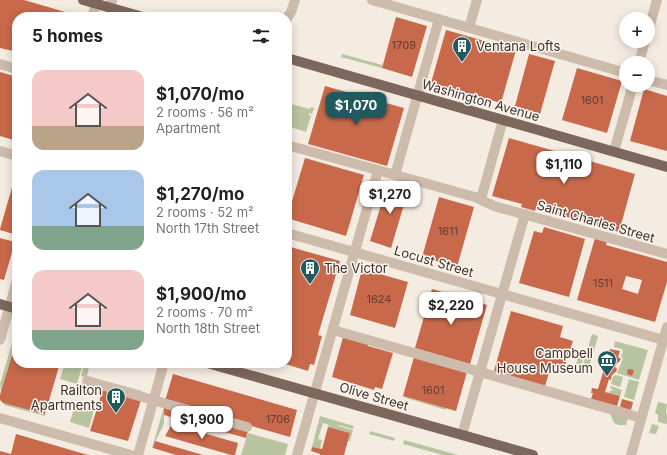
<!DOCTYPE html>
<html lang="en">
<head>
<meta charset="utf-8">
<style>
  :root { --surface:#fff; --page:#f6f6f6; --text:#202124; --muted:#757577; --accent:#1f5a5e }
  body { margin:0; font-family:Inter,sans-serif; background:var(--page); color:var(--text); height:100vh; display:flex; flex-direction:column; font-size:15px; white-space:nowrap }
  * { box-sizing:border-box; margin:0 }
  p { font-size:13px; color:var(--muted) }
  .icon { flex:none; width:22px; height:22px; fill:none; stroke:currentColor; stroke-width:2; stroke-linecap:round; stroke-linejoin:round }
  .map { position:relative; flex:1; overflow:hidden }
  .details { position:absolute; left:12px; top:12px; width:280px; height:356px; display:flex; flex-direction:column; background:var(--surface); border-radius:16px; box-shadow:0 2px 10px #0003 }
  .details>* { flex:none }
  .tools { position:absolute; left:619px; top:12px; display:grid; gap:8px }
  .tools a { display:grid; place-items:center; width:36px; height:36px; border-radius:50%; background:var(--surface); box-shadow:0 2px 10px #0003; font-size:20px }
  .price { position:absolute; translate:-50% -34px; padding:0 9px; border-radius:8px; background:#fff; color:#222; font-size:13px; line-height:26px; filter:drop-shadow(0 1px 2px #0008) }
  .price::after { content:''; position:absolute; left:50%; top:24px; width:12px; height:9px; margin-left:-6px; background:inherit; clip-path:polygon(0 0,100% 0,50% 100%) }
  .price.active { background:var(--accent); color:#fff }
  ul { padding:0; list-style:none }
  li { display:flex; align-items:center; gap:12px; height:100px; padding:0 20px }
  li span { display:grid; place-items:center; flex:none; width:112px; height:80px; border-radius:12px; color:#555 }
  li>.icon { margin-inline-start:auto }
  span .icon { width:48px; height:48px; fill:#fffc; stroke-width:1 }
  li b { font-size:17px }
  h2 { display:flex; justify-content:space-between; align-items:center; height:48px; padding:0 20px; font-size:17px }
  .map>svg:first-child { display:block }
</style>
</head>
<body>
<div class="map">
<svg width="667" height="455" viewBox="0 0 667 455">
  <rect width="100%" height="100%" fill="#f4ebe1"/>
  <path fill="#b8c4a0" d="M342 54 382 65V68L341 57Z
    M287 103 310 109 311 107 314 108 312 114 309 113V115L311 116 306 132 287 126Z
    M16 330H17V336L1 393 0 384Z
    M592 334 598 336 588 371 582 369Z
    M615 341 648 350 639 380 617 373C619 368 621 364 623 358L621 357 623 352 622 349 614 347Z
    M580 349 586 351 581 366 576 365Z
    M65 363H83L77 384 60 379Z
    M85 363H90L87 376 142 391 141 393 81 376Z
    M615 375 623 377 620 387 611 384 613 377Z
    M629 379 639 382 634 400 624 397Z
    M611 386 622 390 620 396 609 393V391H612V389L610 388Z
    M403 396 446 408V410L403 397Z
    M658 402 667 404 666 413 667 414V424L658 422V415L655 413Z
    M5 403 45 414V416L4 405Z
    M75 405 94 410 89 428 70 422Z
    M164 407V424L155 442 153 448H152Z
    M610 413 628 418 626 425H619L614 423Z
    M320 416 354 426 353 429 338 425V426L353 430 350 441H348L350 433 328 427 329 425 323 423 318 439 322 440 320 449 312 447Z
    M652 424 659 426 656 434 649 433Z
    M370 431 395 438 394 441 369 434Z
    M248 433 288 444 285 455H241Z
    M404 440 458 455H443L403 444Z"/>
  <path fill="#c8694b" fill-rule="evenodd" d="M0 0H24L79 16V17H17V52L0 48Z
    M396 17 427 26 412 77 382 68Z
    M446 30 516 50 501 103 431 83Z
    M529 54 555 61 540 114 515 106Z
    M577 68 622 81 607 133 562 120Z
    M0 72 17 77V141L0 136Z
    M325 86 404 108 387 166 308 144Z
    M644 89 667 96V151L630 141Z
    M509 138 635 174 619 232 536 208 535 211 521 207 522 204 492 196Z
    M305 158 364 175 346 236 287 218Z
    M17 170V235L0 230V229Z
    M388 182 409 188 391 248 370 241Z
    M439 197 474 207 457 267 422 257Z
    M544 227 585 239 569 297 519 283 534 231 542 233Z
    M0 238 15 242 4 280 0 279Z
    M595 238 607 241 606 245 667 262V282L655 322 577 300ZM626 276 642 280 638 294 622 289Z
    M287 246 340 261 318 335 322 336 314 365 310 364 308 371 282 363H287Z
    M362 269 408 282 395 328 350 315Z
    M432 289 487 305 470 364 415 348Z
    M511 311 563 326 560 337 573 341 564 369 551 366 545 386 494 371Z
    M343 337 368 344V346L393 353 382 389 375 387 374 390 332 377Z
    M17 338V363H60L45 414 3 403 0 400V395Z
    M610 349 620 351 618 357 621 359 619 362 617 363 615 367 617 369 616 372 614 373 613 375 612 374 611 380 609 379 605 392 620 396 617 406 591 399 593 393H591L592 388 598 389Z
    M414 357 467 372 456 411 403 396Z
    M628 369 634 370 632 376 627 374Z
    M173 374 297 410 290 437 165 401Z
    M103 389 141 400 128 441 90 431Z
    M622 399 633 402 631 410 620 407Z
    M164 407 248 431 246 438 164 415Z
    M172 424 238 443 235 455H231L165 436Z
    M328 427 350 433 344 455H320V454L311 451 312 447 322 449Z
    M16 434 88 455H0V451L11 454Z
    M155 441 203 455H176L153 448Z"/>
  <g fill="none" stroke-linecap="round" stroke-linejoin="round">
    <path stroke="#cdbbac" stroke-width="10" d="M372 0 626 73
      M110 8 112 0
      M92 17 96 4
      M287 18 291 12 295 0
      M469 28 477 0
      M648 32 657 0
      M639 63 645 41
      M0 64 17 69
      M648 80 667 85
      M287 145 475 197 494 206 667 254
      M0 151 17 156
      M614 151 633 85
      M395 175 439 19
      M481 199 503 120
      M287 233 667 341
      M333 330 641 418
      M0 340 17 280
      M87 381 247 427
      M0 418 131 455
      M462 435 525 214
      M138 455 164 363
      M297 455 378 170
      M631 455 667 327"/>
    <path stroke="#7d675c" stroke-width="10" d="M83 0 143 17
      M287 58 667 167
      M0 304 17 309
      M207 363 533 455"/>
  </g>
  <defs>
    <symbol id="building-pin" viewBox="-11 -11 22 30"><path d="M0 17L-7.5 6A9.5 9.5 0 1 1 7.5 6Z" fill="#1f5a5e" stroke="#fbf5ee"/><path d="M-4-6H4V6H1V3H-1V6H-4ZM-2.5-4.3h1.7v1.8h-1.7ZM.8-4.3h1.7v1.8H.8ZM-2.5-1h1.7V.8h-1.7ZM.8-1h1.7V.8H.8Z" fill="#fff"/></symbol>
    <symbol id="museum-pin" viewBox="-11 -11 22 30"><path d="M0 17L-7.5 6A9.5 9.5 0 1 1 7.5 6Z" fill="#1f5a5e" stroke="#fbf5ee"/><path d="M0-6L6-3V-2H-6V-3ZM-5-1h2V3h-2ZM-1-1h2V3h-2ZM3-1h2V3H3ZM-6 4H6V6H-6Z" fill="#fff"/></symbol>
  </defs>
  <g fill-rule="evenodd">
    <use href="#building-pin" x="451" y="35" width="22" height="30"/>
    <use href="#building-pin" x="299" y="257" width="22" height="30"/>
    <use href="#museum-pin" x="596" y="349" width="22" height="30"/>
    <use href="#building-pin" x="105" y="386" width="22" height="30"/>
  </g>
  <g text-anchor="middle" stroke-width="3" stroke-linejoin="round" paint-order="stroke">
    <g font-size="11" fill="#5e3e33">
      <text x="404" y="49">1709</text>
      <text x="592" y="104">1601</text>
      <text x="448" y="235">1611</text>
      <text x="603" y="287">1511</text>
      <text x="379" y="303">1624</text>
      <text x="433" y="394">1601</text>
      <text x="278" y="423">1706</text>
    </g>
    <g font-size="13" fill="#3b302b" stroke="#fbf5ee" text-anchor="start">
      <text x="476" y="51">Ventana Lofts</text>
      <text x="324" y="273">The Victor</text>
      <text x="593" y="358" text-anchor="end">Campbell<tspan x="593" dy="15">House Museum</tspan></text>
      <text x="102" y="395" text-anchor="end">Railton<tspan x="102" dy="15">Apartments</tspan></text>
    </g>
    <g font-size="13" fill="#3b302b" stroke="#fbf5ee">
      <text transform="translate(481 100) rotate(16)" y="5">Washington Avenue</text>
      <text transform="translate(596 221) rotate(16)" y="5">Saint Charles Street</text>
      <text transform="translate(434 261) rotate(16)" y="5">Locust Street</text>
      <text transform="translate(374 396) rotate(16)" y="5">Olive Street</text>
    </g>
  </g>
</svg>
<div class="tools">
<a>+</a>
<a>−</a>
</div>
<b class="price active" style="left:356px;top:126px">$1,070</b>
<b class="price" style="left:564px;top:185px">$1,110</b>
<b class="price" style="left:390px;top:215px">$1,270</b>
<b class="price" style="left:451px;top:326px">$2,220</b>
<b class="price" style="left:202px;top:440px">$1,900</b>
<section class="details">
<h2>5 homes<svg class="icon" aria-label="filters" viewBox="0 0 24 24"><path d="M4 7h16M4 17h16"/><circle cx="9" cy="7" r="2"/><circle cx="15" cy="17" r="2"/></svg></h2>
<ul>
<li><span style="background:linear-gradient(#f6c9c9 70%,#b9a48a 0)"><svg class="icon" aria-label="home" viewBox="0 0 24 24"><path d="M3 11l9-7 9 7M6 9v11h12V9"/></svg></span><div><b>$1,070/mo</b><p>2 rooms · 56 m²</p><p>Apartment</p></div></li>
<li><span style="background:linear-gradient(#a9c7e8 70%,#7fa58c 0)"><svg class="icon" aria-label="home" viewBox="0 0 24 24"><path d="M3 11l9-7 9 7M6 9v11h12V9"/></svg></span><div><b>$1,270/mo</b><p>2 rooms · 52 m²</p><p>North 17th Street</p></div></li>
<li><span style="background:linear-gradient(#f6c9c9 75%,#7fa58c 0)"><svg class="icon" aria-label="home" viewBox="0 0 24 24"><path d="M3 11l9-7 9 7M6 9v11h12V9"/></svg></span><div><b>$1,900/mo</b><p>2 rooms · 70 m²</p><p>North 18th Street</p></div></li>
</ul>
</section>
</div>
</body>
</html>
